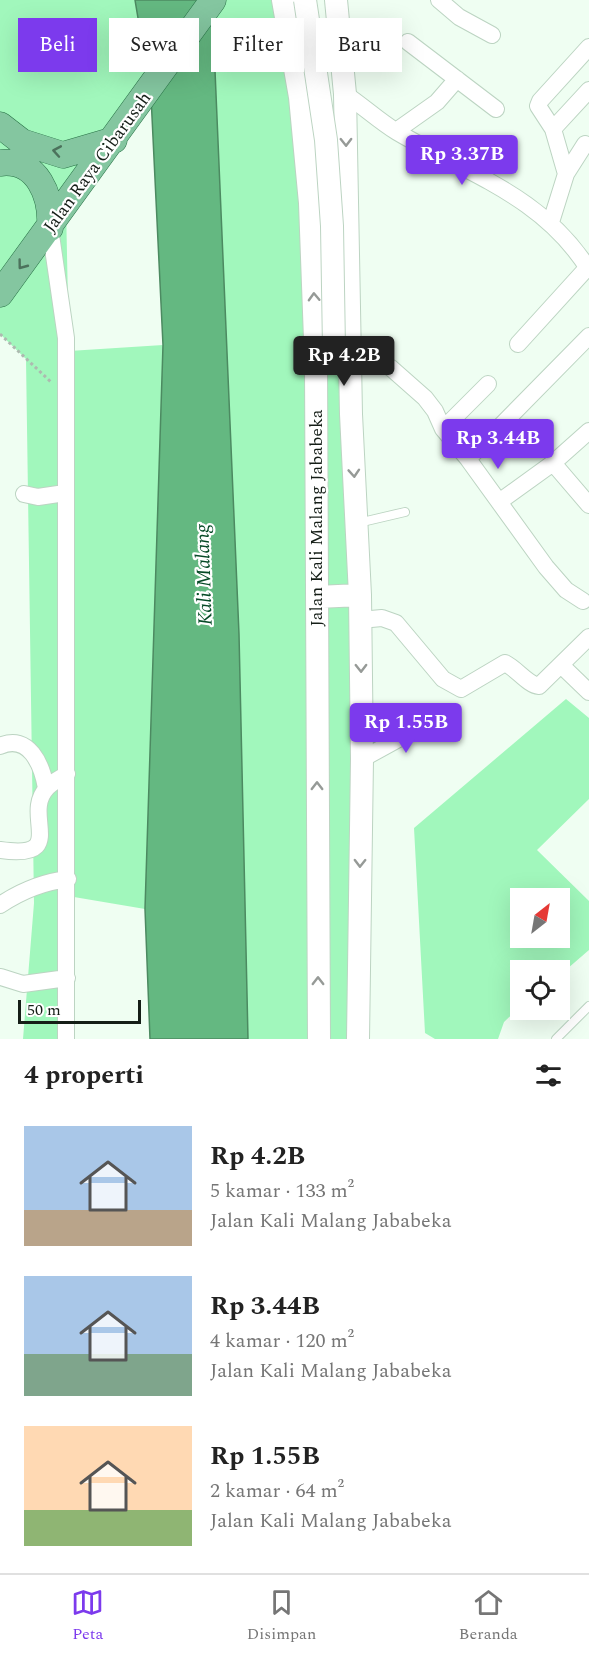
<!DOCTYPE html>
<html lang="id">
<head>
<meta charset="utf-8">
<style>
  :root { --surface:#fff; --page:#f6f6f6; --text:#222; --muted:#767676; --line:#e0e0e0; --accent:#7c3aed }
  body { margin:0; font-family:Spectral,serif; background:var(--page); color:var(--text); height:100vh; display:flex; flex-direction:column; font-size:22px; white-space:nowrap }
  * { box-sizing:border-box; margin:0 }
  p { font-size:20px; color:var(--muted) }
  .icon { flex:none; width:33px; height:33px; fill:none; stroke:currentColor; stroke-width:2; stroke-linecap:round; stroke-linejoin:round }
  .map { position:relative; height:1039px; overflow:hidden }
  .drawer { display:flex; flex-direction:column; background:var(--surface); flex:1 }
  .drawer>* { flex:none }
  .guide { position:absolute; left:18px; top:18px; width:554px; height:54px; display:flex; gap:12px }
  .needle { width:39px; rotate:31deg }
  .fabs { position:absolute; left:510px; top:888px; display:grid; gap:12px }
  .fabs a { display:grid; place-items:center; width:60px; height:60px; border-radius:0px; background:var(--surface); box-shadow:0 6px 24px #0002; font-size:30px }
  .scale { position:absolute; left:18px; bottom:15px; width:123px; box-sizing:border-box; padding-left:6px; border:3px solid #151e17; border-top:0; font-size:16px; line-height:21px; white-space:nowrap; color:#151e17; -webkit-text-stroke:4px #fff; paint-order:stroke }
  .price { position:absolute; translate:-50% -51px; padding:0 14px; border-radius:6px; background:var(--accent); color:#fff; font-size:20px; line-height:39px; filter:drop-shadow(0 2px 3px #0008) }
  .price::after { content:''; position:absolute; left:50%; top:36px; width:18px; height:14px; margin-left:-9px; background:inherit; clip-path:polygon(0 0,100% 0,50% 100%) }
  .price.on { background:#222; color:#fff }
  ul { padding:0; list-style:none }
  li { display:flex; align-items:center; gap:18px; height:150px; padding:0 24px }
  li span { display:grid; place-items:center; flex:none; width:168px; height:120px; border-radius:0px; color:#555 }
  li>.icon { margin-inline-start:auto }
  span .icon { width:72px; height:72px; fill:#fffc; stroke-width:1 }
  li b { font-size:26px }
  h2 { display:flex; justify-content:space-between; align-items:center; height:72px; padding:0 24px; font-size:26px }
  .tag { padding:0 21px; border-radius:0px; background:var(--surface); box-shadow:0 6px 24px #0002; font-size:21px; line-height:54px }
  .tag.on { background:var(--accent); color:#fff }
  .tab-bar { display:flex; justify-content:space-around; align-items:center; height:84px; border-top:2px solid var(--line); background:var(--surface); font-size:16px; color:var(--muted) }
  .tab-bar a { display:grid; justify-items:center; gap:3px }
  .tab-bar .on { color:var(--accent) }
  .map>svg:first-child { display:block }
</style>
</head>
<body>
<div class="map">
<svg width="589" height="1039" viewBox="0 0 589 1039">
  <rect width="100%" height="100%" fill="#effef2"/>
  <path fill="#a1f7bc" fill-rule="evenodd" d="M0 0H283L316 405 335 353 351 414 358 1039H246L226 325 212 5 66 206 69 351 163 345 145 909 68 896 65 1039H23L34 903 26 359 0 334Z
    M566 699 589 718V799L537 850 589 901V950L560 975V970H520V1007L504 1022 498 1039H435L425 1033 414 828ZM520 898H560V938H520Z"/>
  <path fill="#64b881" stroke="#4c8a61" stroke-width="1.5" d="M135 0H212L239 634 248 1039H150L145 909 163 345 151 96Z"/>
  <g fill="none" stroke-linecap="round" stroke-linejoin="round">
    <defs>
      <path id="service" d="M358 523 405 512
        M556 1039 589 1006"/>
      <path id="minor" d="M439 0 459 17 492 35
        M408 42 496 109
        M345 94C363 106 379 121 397 132 468 174 543 196 589 270
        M553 129 589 90
        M396 131 437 102 457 79
        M566 174 553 129 538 106 540 101 589 47
        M551 222 566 174 585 144
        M50 228 66 338V1039
        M518 344 587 268
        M351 357 377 361 391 368 425 398 435 411 443 429 468 459 546 567 566 590 583 601
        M443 429 488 384
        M468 459 589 336
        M553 463 589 505
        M24 494 38 497 65 493
        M499 502 553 463 589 431
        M360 620 382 618 396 623 443 679 461 689 505 663C517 669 528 685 539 686L589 637
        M562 666 589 692
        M0 746C29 733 42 765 46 788
        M362 759 422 726
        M0 850C70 860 21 815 47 788 52 782 61 778 67 774
        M0 905C21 891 42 882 68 879
        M1 977 23 984 67 978"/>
      <path id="secondary" d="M283 0 300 97 310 203 316 366 319 1039
        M336 0 345 94 351 414 360 595 362 759 358 1039
        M317 597 360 595"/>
      <path id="primary" d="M0 125 22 142 63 155 114 140
        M0 163C38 158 52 197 50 228
        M0 294 213 0"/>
    </defs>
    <use href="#service" stroke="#bcd4c2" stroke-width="10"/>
    <use href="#minor" stroke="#bcd4c2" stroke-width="18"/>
    <use href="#secondary" stroke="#bcd4c2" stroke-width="24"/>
    <use href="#primary" stroke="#287246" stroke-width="27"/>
    <path stroke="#adbab0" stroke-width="3" stroke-dasharray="3 3" stroke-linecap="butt" d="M0 334 51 382"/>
    <use href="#service" stroke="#fff" stroke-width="8"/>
    <use href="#minor" stroke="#fff" stroke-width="16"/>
    <use href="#secondary" stroke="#fff" stroke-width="22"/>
    <use href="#primary" stroke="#84c6a0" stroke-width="26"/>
    <defs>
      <path id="secondary-bridge" d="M305 0 326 140 332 226 334 348"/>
    </defs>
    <use href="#secondary-bridge" stroke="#bcd4c2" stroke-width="24" stroke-linecap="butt"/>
    <use href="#secondary-bridge" stroke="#fff" stroke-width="22"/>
  </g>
  <defs><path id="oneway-chevron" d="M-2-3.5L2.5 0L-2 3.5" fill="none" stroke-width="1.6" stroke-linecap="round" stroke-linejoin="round" transform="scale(1.5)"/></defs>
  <g stroke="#969a97">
    <use href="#oneway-chevron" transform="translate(346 142) rotate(89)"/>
    <use href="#oneway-chevron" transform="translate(314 297) rotate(-92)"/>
    <use href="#oneway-chevron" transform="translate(354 473) rotate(86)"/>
    <use href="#oneway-chevron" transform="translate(361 668) rotate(89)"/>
    <use href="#oneway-chevron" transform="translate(317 786) rotate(-90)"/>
    <use href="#oneway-chevron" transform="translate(360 863) rotate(91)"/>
    <use href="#oneway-chevron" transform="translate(318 981) rotate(-90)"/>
  </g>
  <g stroke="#4c725c">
    <use href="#oneway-chevron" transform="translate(57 151) rotate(-170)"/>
    <use href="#oneway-chevron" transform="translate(22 265) rotate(127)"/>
  </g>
  <g text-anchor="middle" stroke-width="4.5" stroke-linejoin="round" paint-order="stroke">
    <g font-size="18" fill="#151e17" stroke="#fff">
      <text transform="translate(97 162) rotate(-54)" y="6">Jalan Raya Cibarusah</text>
      <text transform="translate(316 518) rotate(-90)" y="6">Jalan Kali Malang Jababeka</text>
    </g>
    <g font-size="20" font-style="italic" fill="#054a26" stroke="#fff">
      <text transform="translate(203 575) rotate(-92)" y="7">Kali Malang</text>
    </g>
  </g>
</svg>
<div class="fabs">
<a><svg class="needle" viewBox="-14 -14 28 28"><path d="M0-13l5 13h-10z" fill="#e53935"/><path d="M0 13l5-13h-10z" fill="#767676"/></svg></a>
<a><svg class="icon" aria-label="locate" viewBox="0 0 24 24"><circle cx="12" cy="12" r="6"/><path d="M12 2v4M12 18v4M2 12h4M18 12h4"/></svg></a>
</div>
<div class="scale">50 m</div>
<b class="price" style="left:462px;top:186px">Rp 3.37B</b>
<b class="price on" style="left:344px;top:387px">Rp 4.2B</b>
<b class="price" style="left:498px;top:470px">Rp 3.44B</b>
<b class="price" style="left:406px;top:754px">Rp 1.55B</b>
<div class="guide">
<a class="tag on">Beli</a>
<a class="tag">Sewa</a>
<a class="tag">Filter</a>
<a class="tag">Baru</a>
</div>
</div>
<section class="drawer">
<h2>4 properti<svg class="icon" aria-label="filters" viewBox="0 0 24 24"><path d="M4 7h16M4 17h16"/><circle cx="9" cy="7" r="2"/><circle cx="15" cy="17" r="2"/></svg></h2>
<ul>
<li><span style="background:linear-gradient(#a9c7e8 70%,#b9a48a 0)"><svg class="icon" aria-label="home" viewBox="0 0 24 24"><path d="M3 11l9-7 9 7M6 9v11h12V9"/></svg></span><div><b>Rp 4.2B</b><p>5 kamar · 133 m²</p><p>Jalan Kali Malang Jababeka</p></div></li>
<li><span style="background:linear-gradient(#a9c7e8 65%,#7fa58c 0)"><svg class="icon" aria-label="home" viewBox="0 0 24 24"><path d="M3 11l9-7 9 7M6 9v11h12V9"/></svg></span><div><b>Rp 3.44B</b><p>4 kamar · 120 m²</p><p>Jalan Kali Malang Jababeka</p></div></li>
<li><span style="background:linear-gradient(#ffd9b3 70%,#8fb573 0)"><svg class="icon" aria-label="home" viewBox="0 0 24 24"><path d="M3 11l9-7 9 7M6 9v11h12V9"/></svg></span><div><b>Rp 1.55B</b><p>2 kamar · 64 m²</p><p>Jalan Kali Malang Jababeka</p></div></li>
</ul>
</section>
<nav class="tab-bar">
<a class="on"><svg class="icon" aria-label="map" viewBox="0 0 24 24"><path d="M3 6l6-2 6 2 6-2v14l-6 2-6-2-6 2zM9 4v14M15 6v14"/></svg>Peta</a>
<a><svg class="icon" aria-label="saved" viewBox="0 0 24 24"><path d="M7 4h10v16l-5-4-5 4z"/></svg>Disimpan</a>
<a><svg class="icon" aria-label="home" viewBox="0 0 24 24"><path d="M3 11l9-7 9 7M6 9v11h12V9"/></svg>Beranda</a>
</nav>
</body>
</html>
